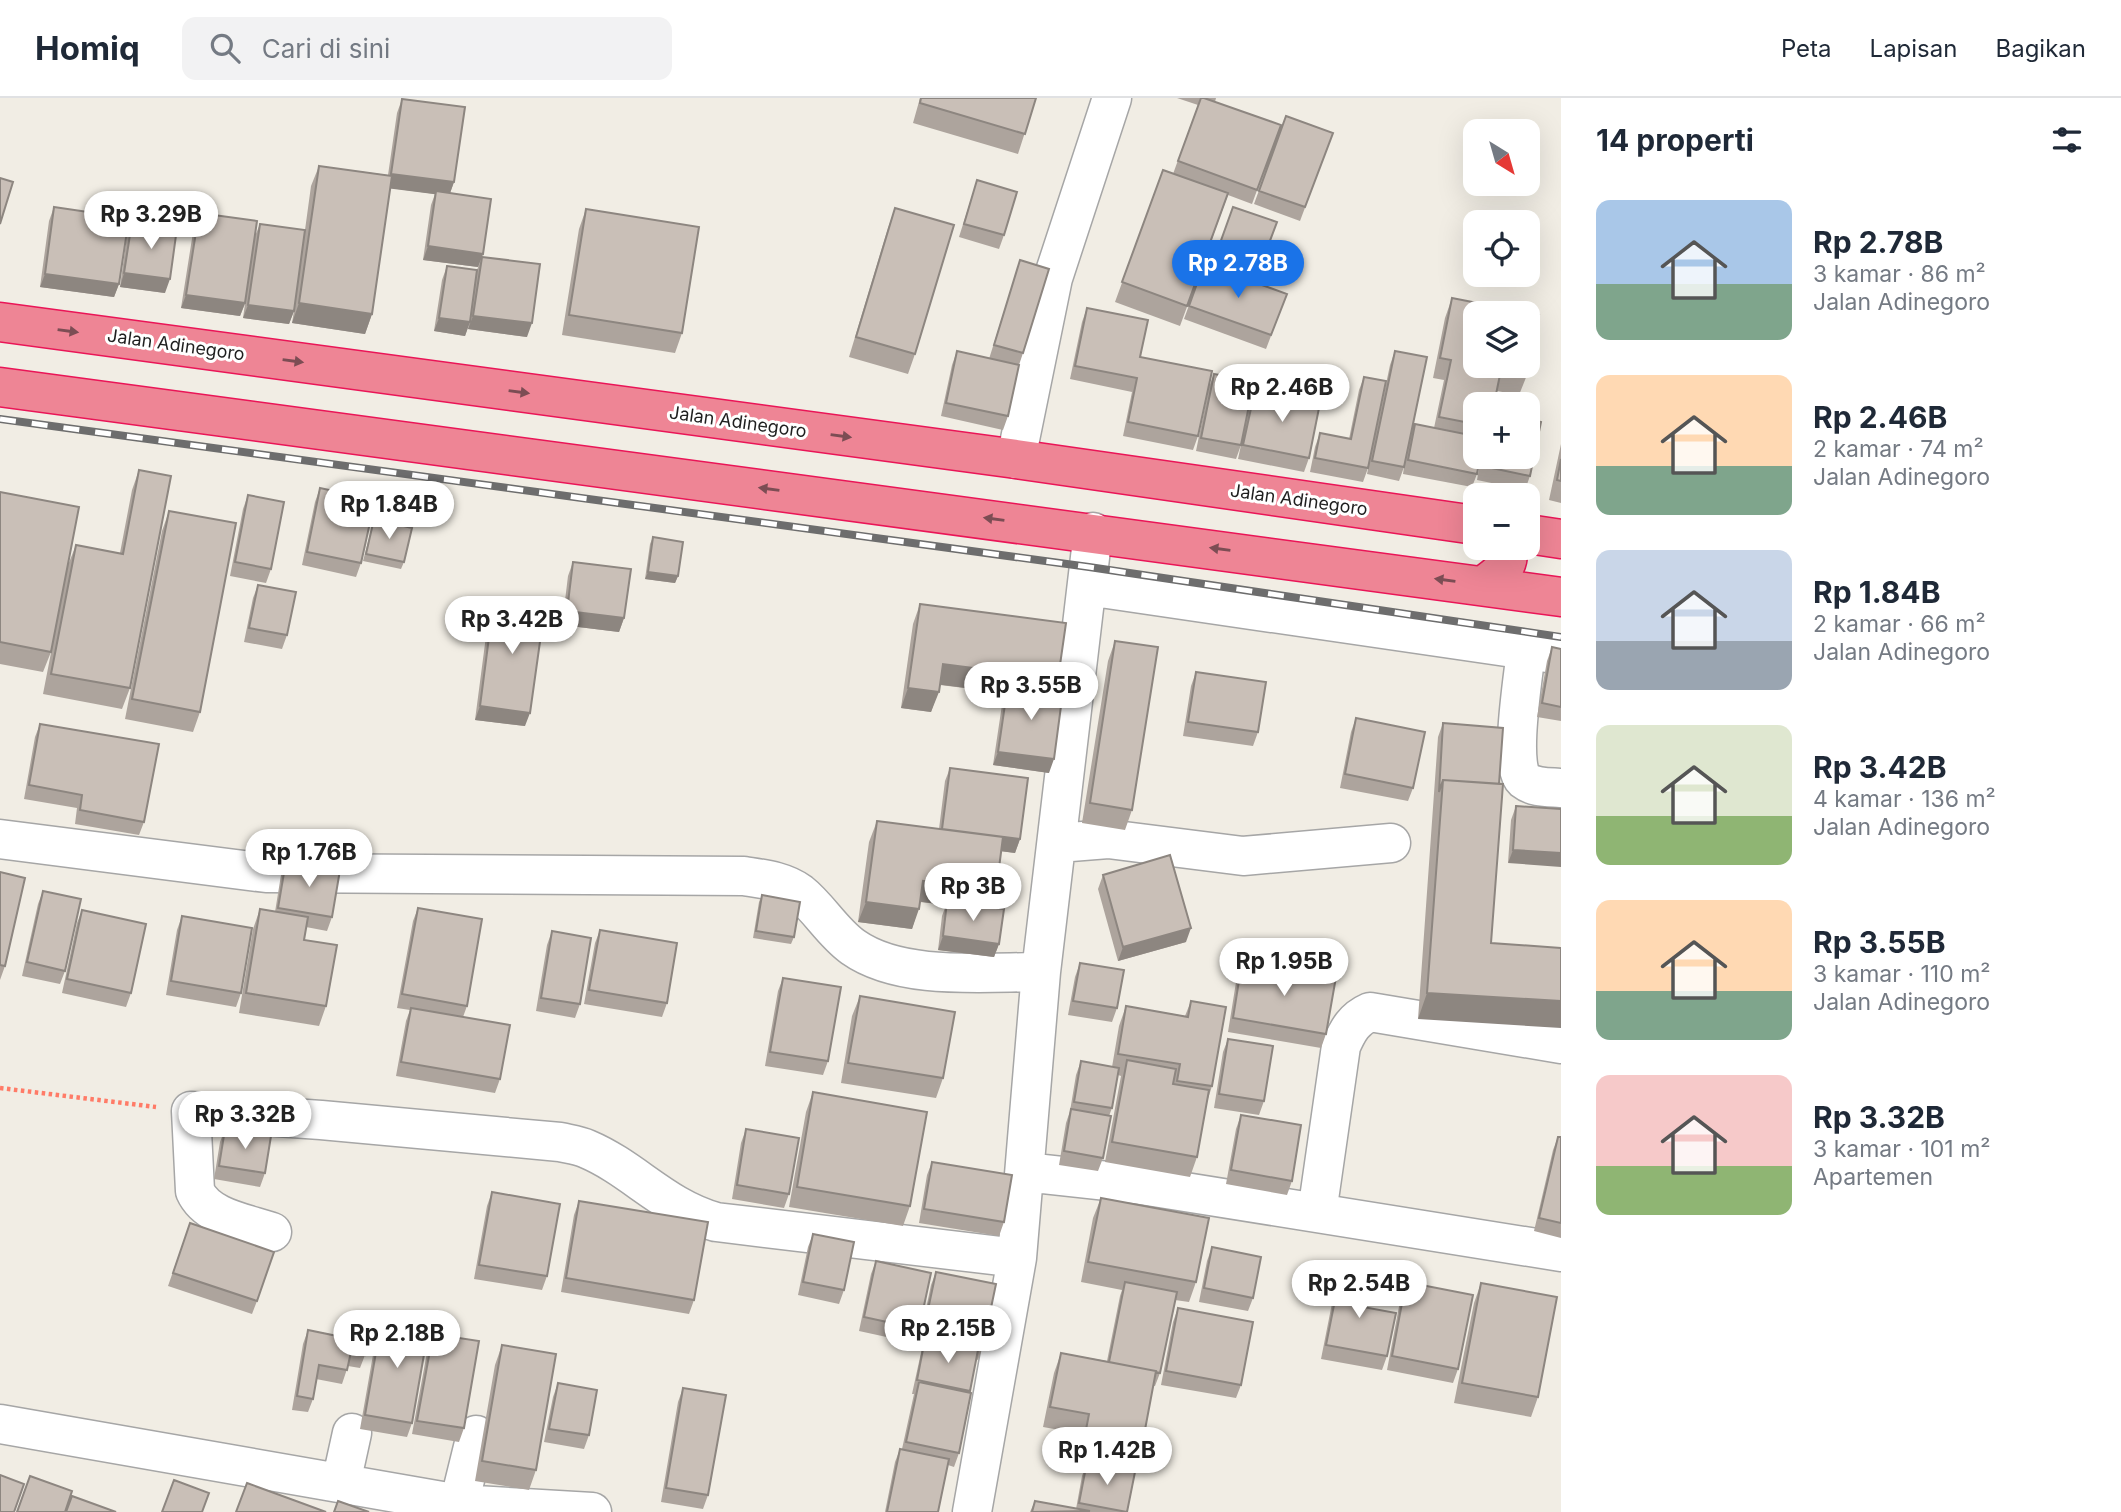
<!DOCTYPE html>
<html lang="id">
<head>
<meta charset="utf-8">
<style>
  :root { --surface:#fff; --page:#f2f2f3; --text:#1f2937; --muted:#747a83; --line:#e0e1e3; --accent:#1a73e8 }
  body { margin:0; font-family:Inter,sans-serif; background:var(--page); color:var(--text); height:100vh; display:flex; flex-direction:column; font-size:26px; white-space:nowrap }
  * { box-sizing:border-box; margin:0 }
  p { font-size:23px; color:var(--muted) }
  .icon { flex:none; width:38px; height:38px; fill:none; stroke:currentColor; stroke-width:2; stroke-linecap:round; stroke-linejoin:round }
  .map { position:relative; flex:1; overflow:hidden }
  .side { display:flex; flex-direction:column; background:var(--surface); width:560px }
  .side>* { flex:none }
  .needle { width:46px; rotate:143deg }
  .buttons { position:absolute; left:1463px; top:21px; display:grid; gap:14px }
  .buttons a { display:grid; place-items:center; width:77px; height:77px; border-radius:14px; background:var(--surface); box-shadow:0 7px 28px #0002; font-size:35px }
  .price { position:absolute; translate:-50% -60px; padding:0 16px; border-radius:24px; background:#fff; color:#222; font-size:23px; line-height:46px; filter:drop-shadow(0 2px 4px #0008) }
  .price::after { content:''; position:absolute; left:50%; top:42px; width:21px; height:16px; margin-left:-10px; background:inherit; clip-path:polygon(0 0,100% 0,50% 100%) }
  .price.active { background:var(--accent); color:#fff }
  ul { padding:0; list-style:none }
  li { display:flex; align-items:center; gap:21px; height:175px; padding:0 35px }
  li span { display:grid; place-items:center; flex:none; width:196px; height:140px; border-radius:14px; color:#555 }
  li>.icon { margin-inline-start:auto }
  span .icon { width:84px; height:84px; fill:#fffc; stroke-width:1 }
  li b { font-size:30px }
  h2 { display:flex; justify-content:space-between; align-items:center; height:84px; padding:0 35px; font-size:30px }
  header { display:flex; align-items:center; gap:42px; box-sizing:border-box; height:98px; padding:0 35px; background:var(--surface); border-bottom:2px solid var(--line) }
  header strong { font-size:33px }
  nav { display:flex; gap:38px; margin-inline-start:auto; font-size:24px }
  .search { width:490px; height:63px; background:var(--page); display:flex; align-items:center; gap:18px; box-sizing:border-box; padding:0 24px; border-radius:14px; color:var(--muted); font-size:26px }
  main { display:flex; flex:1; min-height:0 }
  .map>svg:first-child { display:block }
</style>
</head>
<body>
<header>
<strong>Homiq</strong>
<div class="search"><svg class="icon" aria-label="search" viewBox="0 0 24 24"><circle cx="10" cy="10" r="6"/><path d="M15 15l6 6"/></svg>Cari di sini</div>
<nav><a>Peta</a><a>Lapisan</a><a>Bagikan</a></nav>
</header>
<main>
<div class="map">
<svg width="1561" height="1414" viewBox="0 0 1561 1414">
  <rect width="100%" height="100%" fill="#f1ede4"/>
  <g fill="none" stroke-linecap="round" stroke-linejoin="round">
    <defs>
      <path id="minor" d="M1016 361 1053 180 1112 0
        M1087 488 1561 557
        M1526 552C1524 575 1508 668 1524 682 1534 690 1549 689 1561 690
        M0 741 266 775 744 778C763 781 784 783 800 795 819 810 832 834 853 849 901 883 984 874 1041 874
        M1058 745 1108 741 1243 758 1391 745
        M1025 1074 1135 1086 1561 1154
        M1317 1115 1341 948C1348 932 1354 921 1370 914L1561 946
        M272 1134C246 1125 207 1120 195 1093L191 1013 321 1022 560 1044C568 1046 578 1047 587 1051 634 1071 663 1109 716 1124L1017 1160
        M0 1326 459 1406 476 1337
        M341 1385 352 1335
        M455 1414 459 1406 592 1414
        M972 1414 1017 1160 1041 874 1093 434"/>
      <path id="highway" d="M0 224 1016 361 1475 427
        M0 289 1561 499
        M1528 436 1561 441
        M1484 487C1498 477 1511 469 1507 450"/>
    </defs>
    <use href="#minor" stroke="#a6a6a6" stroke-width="41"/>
    <use href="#highway" stroke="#ea1557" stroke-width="41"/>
    <path stroke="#ff7b67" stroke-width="4.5" stroke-dasharray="3.5 3.5" stroke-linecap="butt" d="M0 990 156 1009"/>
    <use href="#minor" stroke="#fff" stroke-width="38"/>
    <use href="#highway" stroke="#ee8595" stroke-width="38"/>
    <defs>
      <path id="rail" d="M0 321 1089 469 1561 539"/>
    </defs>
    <use href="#rail" stroke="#6d6d6d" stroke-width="8"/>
    <use href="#rail" stroke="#fff" stroke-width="5" stroke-dasharray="16" stroke-linecap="butt"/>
  </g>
  <path fill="#ada49d" d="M920 0H1036L1018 56 913 25Z
    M1177 0H1216L1215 4 1281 27 1252 106 1228 97 1180 228 1115 204 1163 72 1173 76 1198 7Z
    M402 1 454 84 450 95 483 156 478 169 423 162 431 107 435 96 390 90 372 216 365 236 292 225 294 213 289 226 243 220 245 206 240 218 181 210 194 128 199 115 255 138 260 126 305 132 311 88 319 68 388 77 397 15Z
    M1286 18 1333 35 1300 123 1254 106Z
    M977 82 1004 137 999 151 959 139Z
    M54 109 119 186 114 199 40 189 49 123Z
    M1233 109 1277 124 1254 184 1287 196 1266 251 1184 221 1204 166 1212 169Z
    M895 110 915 256 908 276 849 259 888 130Z
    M586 111 682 235 675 255 562 237 579 131Z
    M132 124 165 195 120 189 127 137Z
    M482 159 527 239 468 231 469 226 465 238 434 233 442 182 447 168 477 172Z
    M1020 162 1023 255 1019 267 1008 318 1003 332 941 318 952 267 957 253 989 261Z
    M1452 200 1527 277 1519 297 1497 293 1475 306V359L1477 376 1472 389 1403 376 1404 369 1399 383 1367 376 1390 267 1395 253 1410 339 1415 326 1434 330 1444 282 1433 280 1445 220Z
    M1087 210 1140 259 1198 338 1193 352 1123 338 1132 294 1070 281 1082 224Z
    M1214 276 1241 347 1236 361 1196 353 1209 289Z
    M1364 279 1368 370 1363 384 1310 374 1315 349 1320 335 1349 341 1359 292Z
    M1255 292 1309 360 1304 374 1238 361 1250 305Z
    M1561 346V405L1549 402Z
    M1481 359H1528L1530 378 1525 392 1477 382Z
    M139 372 130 590 122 611 43 596 68 467 76 447 120 455 132 392Z
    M320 390 361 465 356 479 302 467 315 404Z
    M0 394 51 554 43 574 0 566Z
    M248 397 271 471 266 485 230 478 243 411Z
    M169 413 200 614 193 634 125 621 162 433Z
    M374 421 404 464 401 471 363 463Z
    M653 439 678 478 675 485 645 481 650 446Z
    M573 464 624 520 619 534 562 527 568 478Z
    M258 487 287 537 282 551 244 544 253 500Z
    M494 501 525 628 475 622 489 515Z
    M920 506 1054 592 1049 675 993 667 1003 600 1005 595 940 587 931 614 901 610 913 526Z
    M1115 543 1132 712 1125 732 1082 725 1108 563Z
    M1552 549 1561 551V623L1537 619 1547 563Z
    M1196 574 1258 634 1253 648 1183 638 1191 588Z
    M1356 620 1413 690 1408 703 1340 690 1351 634Z
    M1443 625 1499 686 1491 845 1418 921 1438 639Z
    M40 626 144 724 139 737 75 726 77 710 24 701 35 639Z
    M950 670 1020 741 1015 755 1001 753 990 809 999 846 994 859 938 852 942 818 946 807 920 804 912 831 858 824 869 744 877 723 939 731 945 683Z
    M1516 708 1561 711 1508 765 1511 722Z
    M286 763 332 819 327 833 306 829 304 842 326 908 319 928 239 915 253 831 260 811 275 814 281 777Z
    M0 774 5 868 0 882Z
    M1103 777 1186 844 1118 863 1098 791Z
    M43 793 65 873 60 886 22 878 38 806Z
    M762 797 794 839 791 846 753 840 759 804Z
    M418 810 467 908 463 919 500 981 495 995 396 978 406 923 410 912 397 910 413 823Z
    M82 812 131 895 126 909 62 895 77 825Z
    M182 818 241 895 236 909 166 897 177 832Z
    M600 832 667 905 662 919 584 906 595 845Z
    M552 833 580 906 575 920 536 913 547 847Z
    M1242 864 1326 936 1321 950 1228 934 1237 878Z
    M1080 865 1117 910 1112 924 1068 917 1075 879Z
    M783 880 828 963 823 977 765 968 778 893Z
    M860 898 943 980 936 1000 841 985 852 918Z
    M1191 903 1212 988 1207 1004 1197 1059 1190 1079 1105 1064 1121 978 1118 977 1112 1010 1109 1018 1103 1060 1098 1073 1059 1067 1066 1025 1070 1013 1076 977 1081 963 1112 969 1119 928 1126 908 1185 918Z
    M1228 941 1264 1003 1259 1017 1214 1010 1223 954Z
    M813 994 910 1108 903 1128 789 1109 806 1014Z
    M1241 1017 1292 1083 1287 1097 1226 1086 1236 1031Z
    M225 1031 265 1075 260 1089 214 1081 220 1044Z
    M746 1031 789 1096 784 1110 732 1101 741 1045Z
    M1558 1039H1561V1140L1534 1133 1553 1052Z
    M932 1064 1004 1124 999 1138 919 1125 927 1077Z
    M492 1094 547 1178 542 1192 474 1181 487 1108Z
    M1101 1100 1196 1184 1189 1204 1175 1202 1160 1275 1155 1288H1153L1141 1353 1133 1373 1077 1362 1082 1336 1043 1329 1054 1275 1061 1255 1107 1263 1120 1198 1122 1192 1081 1184 1093 1120Z
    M579 1103 694 1202 689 1216 561 1194 574 1117Z
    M190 1125 257 1203 252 1216 168 1188Z
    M813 1136 844 1192 839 1206 798 1197 808 1149Z
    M1212 1149 1253 1200 1248 1213 1199 1204 1207 1163Z
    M876 1163 919 1231 914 1245 859 1233 871 1176Z
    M936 1174 983 1248 978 1262 976 1261 959 1355 954 1369 948 1367 938 1414H885L895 1364 900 1351H902L914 1296H912L922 1250 918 1249 931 1187Z
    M1340 1177 1363 1209 1387 1258 1382 1272 1321 1261 1335 1190Z
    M1406 1184 1458 1271 1453 1285 1387 1272 1401 1198Z
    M1481 1185 1538 1299 1531 1319 1454 1305 1474 1205Z
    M1178 1210 1241 1287 1236 1300 1161 1287 1173 1224Z
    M382 1220 412 1325 407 1339 360 1331 377 1234Z
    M344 1226 365 1257 360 1270 348 1268 342 1286 316 1281 313 1301 308 1314 292 1312 303 1246 308 1232 340 1238Z
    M433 1236 464 1330 459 1344 412 1336 428 1249Z
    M502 1247 536 1372 529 1392 475 1383 495 1267Z
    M558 1285 589 1337 584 1351 544 1344 553 1299Z
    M683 1290 708 1397 703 1411 661 1404 678 1304Z
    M1087 1364 1127 1414H1030L1035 1403 1076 1411 1082 1378Z"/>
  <path fill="#8d8680" d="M391 76 454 84 449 98 386 90Z
    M428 148 483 156 478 169 423 162Z
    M124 175 170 181 165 195 120 189Z
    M45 176 119 186 114 199 40 189Z
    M186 197 245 205 240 218 181 210Z
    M299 205 372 216 365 236 292 225Z
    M248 207 294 213 289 226 243 220Z
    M473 218 532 225 527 239 468 231Z
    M439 220 470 224 465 238 434 233Z
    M648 474 678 478 675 485 645 481Z
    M567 513 624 520 619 534 562 527Z
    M943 566 1058 581 1051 601 1008 586 1005 595 935 586Z
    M908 590 939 594 931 614 901 610Z
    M480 608 530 615 525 628 475 622Z
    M998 654 1054 661 1049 675 993 667Z
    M942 731 1020 741 1015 755 937 745Z
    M1513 752 1561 755V769L1508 765Z
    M923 783 996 793 988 813 947 804 946 807 915 803Z
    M866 804 919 811 912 831 858 824Z
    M1191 830 1186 844 1118 863 1123 849Z
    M943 838 999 846 994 859 938 852Z
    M1427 895 1561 903V930L1418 921Z"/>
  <path fill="#c9bfb7" stroke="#8d8680" stroke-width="2" fill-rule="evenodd" d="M921 0H1036L1025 36 920 5Z
    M1201 0H1204L1281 27 1257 92 1178 63Z
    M402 1 465 9 454 84 391 76Z
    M1286 18 1333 35 1305 109 1259 93Z
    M319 68 392 78 372 216 299 205Z
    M1163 72 1228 95 1187 208 1122 184Z
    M0 80 13 84 0 126Z
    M977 82 1017 94 1004 137 964 126Z
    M436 93 491 101 483 156 428 148Z
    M54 109 129 120 119 186 45 176Z
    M1233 109 1277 124 1257 177 1214 162Z
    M895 110 954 127 915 256 856 239Z
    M586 111 699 129 682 235 569 217Z
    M199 115 257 123 245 205 186 197Z
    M132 124 177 130 170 181 124 175Z
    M260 126 305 132 294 213 248 207Z
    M482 159 540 166 532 225 473 218Z
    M1020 162 1049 171 1023 255 994 247Z
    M1204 166 1287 196 1271 237 1189 208Z
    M447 168 477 172 470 224 439 220Z
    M1452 200 1539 217 1527 277 1501 272 1494 306H1475V326L1439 319 1451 262 1440 260ZM1475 215H1528V268H1475Z
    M1087 210 1148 222 1140 259 1212 273 1198 338 1128 324 1137 280 1075 268Z
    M957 253 1019 267 1008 318 946 305Z
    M1395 253 1427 259 1404 369 1372 363Z
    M1214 276 1254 283 1241 347 1201 340Z
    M1364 279 1386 283 1368 370 1315 360 1320 335 1351 341Z
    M1255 292 1320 305 1309 360 1243 347Z
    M1528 321 1541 324 1530 378 1482 368 1484 359H1528Z
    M1415 326 1475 338V359H1480L1477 376 1408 362Z
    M1561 361V383L1557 382Z
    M139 372 171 378 130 590 51 576 76 447 123 456Z
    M320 390 375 402 361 465 307 454Z
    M0 394 79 409 51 554 0 544Z
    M248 397 284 404 271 471 235 464Z
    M169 413 236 425 200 614 132 601Z
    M374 421 412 430 404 464 366 456Z
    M653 439 683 444 678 478 648 474Z
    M573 464 631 471 624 520 567 513Z
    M258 487 296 494 287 537 249 530Z
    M494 501 545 508 530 615 480 608Z
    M920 506 1066 525 1058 581 943 566 939 594 908 590Z
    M1115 543 1158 549 1132 712 1090 705Z
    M1552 549 1561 551V609L1542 605Z
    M1196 574 1266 584 1258 634 1188 624Z
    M1008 586 1063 593 1054 661 998 654Z
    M1356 620 1425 634 1413 690 1345 676Z
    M1443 625 1503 630 1499 686 1443 682 1439 694Z
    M40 626 159 646 144 724 80 712 82 697 29 687Z
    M950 670 1028 680 1020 741 942 731Z
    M1443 682 1503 686 1491 845 1561 850V903L1427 895Z
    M1516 708 1561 711V755L1513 752Z
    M877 723 1003 739 996 793 923 783 919 811 866 804Z
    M1170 757 1191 830 1123 849 1103 777Z
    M286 763 340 772 332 819 278 810Z
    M0 774 25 780 5 868 0 867Z
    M43 793 81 801 65 873 27 864Z
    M762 797 800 804 794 839 756 833Z
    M947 804 1004 811 999 846 943 838Z
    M418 810 482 821 467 908 402 896Z
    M260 811 308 819 304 842 337 847 326 908 246 895Z
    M82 812 146 826 131 895 67 881Z
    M182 818 252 830 241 895 171 883Z
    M600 832 677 845 667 905 589 892Z
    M552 833 591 840 580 906 541 900Z
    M1242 864 1336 879 1326 936 1233 920Z
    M1080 865 1124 872 1117 910 1073 903Z
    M783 880 841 889 828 963 770 954Z
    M860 898 955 914 943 980 848 965Z
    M1191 903 1226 909 1212 988 1177 983 1180 966 1118 956 1126 908 1188 919Z
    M411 910 510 927 500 981 401 964Z
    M1228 941 1273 948 1264 1003 1219 996Z
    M1127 962 1176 971 1173 986 1209 992 1197 1059 1112 1044Z
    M1081 963 1119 970 1112 1010 1074 1004Z
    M813 994 927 1014 910 1108 797 1089Z
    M1071 1011 1111 1018 1103 1060 1064 1053Z
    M1241 1017 1301 1027 1292 1083 1231 1072Z
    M225 1031 271 1038 265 1075 219 1068Z
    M746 1031 799 1040 789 1096 737 1087Z
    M1558 1039H1561V1125L1539 1120Z
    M932 1064 1012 1077 1004 1124 924 1111Z
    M492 1094 560 1106 547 1178 479 1167Z
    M1101 1100 1209 1120 1196 1184 1088 1164Z
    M579 1103 708 1124 694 1202 566 1180Z
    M190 1125 274 1154 257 1203 173 1175Z
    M813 1136 854 1144 844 1192 803 1184Z
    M1212 1149 1261 1159 1253 1200 1204 1190Z
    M876 1163 931 1175 919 1231 864 1219Z
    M936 1174 996 1186 983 1248 923 1235Z
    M1340 1177 1368 1182 1363 1209 1396 1215 1387 1258 1326 1247Z
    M1125 1184 1177 1194 1160 1275 1156 1274V1273L1109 1264Z
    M1406 1184 1473 1197 1458 1271 1392 1258Z
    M1481 1185 1557 1199 1538 1299 1462 1285Z
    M1178 1210 1253 1224 1241 1287 1166 1273Z
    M382 1220 429 1228 412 1325 365 1317Z
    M344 1226 370 1230 365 1257 351 1254 347 1272 319 1267 313 1301 297 1298 308 1232 342 1239Z
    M433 1236 479 1243 464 1330 417 1323Z
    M925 1241 978 1252 970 1293 917 1282Z
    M502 1247 556 1256 536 1372 482 1363Z
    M1061 1255 1156 1273 1141 1353 1084 1342 1089 1316 1050 1309Z
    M919 1284 971 1295 959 1355 906 1344Z
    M558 1285 597 1292 589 1337 549 1331Z
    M683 1290 726 1297 708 1397 666 1390Z
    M900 1351 949 1361 938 1414H887Z
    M1087 1364 1135 1374 1127 1414 1079 1405Z
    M0 1377 24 1386 14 1414H0Z
    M30 1378 72 1393 65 1414H17Z
    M174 1382 209 1395 202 1414H162Z
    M247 1385 326 1414H236Z
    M72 1398 116 1414H66Z
    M338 1403 369 1414H334Z
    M1035 1403 1090 1413 1032 1414Z"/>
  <defs><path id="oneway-solid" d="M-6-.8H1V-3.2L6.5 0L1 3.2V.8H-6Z" transform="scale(1.75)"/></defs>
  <g fill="#7c4d54">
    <use href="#oneway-solid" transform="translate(68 233) rotate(8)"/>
    <use href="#oneway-solid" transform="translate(293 263) rotate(8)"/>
    <use href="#oneway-solid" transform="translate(519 294) rotate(8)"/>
    <use href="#oneway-solid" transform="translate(841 338) rotate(8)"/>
    <use href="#oneway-solid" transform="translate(769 391) rotate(-172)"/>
    <use href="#oneway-solid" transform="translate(994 421) rotate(-172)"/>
    <use href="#oneway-solid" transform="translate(1220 451) rotate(-172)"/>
    <use href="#oneway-solid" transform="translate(1445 482) rotate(-172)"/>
  </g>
  <g text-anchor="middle" stroke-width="6" stroke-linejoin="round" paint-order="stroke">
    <g font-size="18" fill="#1f1f1f" stroke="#fff">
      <text transform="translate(176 247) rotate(8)" y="6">Jalan Adinegoro</text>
      <text transform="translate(738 324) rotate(8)" y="6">Jalan Adinegoro</text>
      <text transform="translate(1299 402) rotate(8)" y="6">Jalan Adinegoro</text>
    </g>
  </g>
</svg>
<div class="buttons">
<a><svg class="needle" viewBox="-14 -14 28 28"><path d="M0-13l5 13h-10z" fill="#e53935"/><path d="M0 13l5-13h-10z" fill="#747a83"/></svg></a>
<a><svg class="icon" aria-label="locate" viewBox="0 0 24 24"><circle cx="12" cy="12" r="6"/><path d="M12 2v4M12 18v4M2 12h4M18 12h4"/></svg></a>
<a><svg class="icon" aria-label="layers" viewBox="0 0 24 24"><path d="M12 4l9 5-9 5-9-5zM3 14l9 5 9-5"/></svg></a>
<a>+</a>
<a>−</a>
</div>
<b class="price" style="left:151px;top:153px">Rp 3.29B</b>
<b class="price active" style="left:1238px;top:202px">Rp 2.78B</b>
<b class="price" style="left:1282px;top:326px">Rp 2.46B</b>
<b class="price" style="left:389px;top:443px">Rp 1.84B</b>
<b class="price" style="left:512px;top:558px">Rp 3.42B</b>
<b class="price" style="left:1031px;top:624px">Rp 3.55B</b>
<b class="price" style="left:309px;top:791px">Rp 1.76B</b>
<b class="price" style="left:973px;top:825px">Rp 3B</b>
<b class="price" style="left:1284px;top:900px">Rp 1.95B</b>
<b class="price" style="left:245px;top:1053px">Rp 3.32B</b>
<b class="price" style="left:1359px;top:1222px">Rp 2.54B</b>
<b class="price" style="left:948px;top:1267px">Rp 2.15B</b>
<b class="price" style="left:397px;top:1272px">Rp 2.18B</b>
<b class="price" style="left:1107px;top:1389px">Rp 1.42B</b>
</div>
<section class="side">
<h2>14 properti<svg class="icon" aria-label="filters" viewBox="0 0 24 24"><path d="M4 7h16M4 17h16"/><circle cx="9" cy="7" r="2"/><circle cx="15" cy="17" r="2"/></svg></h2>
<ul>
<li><span style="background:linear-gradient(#a9c7e8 60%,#7fa58c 0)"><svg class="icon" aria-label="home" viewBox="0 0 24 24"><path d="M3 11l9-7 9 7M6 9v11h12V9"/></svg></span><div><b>Rp 2.78B</b><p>3 kamar · 86 m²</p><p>Jalan Adinegoro</p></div></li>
<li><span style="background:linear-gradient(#ffd9b3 65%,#7fa58c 0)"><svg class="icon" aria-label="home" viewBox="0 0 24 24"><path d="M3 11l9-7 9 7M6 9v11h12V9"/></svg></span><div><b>Rp 2.46B</b><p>2 kamar · 74 m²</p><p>Jalan Adinegoro</p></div></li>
<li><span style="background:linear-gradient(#c9d6e8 65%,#9aa5b1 0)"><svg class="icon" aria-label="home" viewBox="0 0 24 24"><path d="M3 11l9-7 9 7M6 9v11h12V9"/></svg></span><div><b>Rp 1.84B</b><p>2 kamar · 66 m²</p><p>Jalan Adinegoro</p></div></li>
<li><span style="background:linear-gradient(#dfe7d0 65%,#8fb573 0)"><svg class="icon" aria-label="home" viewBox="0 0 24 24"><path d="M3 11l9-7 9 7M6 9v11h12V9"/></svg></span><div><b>Rp 3.42B</b><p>4 kamar · 136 m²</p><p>Jalan Adinegoro</p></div></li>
<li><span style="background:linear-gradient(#ffd9b3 65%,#7fa58c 0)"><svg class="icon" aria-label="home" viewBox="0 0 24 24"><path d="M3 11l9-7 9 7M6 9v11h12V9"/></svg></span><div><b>Rp 3.55B</b><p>3 kamar · 110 m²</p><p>Jalan Adinegoro</p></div></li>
<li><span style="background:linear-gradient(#f6c9c9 65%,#8fb573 0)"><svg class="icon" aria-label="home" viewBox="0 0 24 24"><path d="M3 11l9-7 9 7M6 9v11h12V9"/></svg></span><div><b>Rp 3.32B</b><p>3 kamar · 101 m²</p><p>Apartemen</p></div></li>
</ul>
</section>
</main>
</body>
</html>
